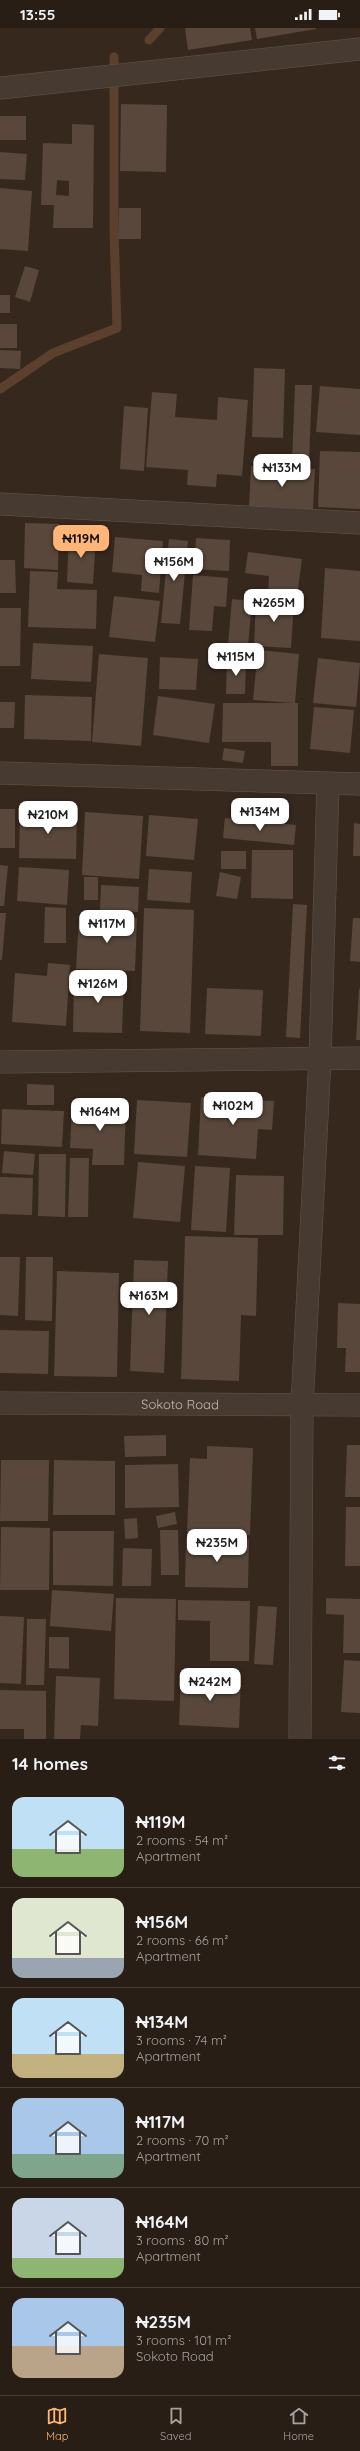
<!DOCTYPE html>
<html lang="en">
<head>
<meta charset="utf-8">
<style>
  :root { --surface:#291e16; --page:#352b23; --text:#f1f3f6; --muted:#a5a2a1; --line:#453c35; --accent:#feb577 }
  body { margin:0; font-family:Quicksand,sans-serif; background:var(--page); color:var(--text); height:100vh; display:flex; flex-direction:column; font-size:15px; white-space:nowrap }
  * { box-sizing:border-box; margin:0 }
  p { font-size:13px; color:var(--muted) }
  .icon { flex:none; width:22px; height:22px; fill:none; stroke:currentColor; stroke-width:2; stroke-linecap:round; stroke-linejoin:round }
  .map { position:relative; height:1711px; overflow:hidden }
  .details { display:flex; flex-direction:column; background:var(--surface); flex:1 }
  .details>* { flex:none }
  .price { position:absolute; translate:-50% -34px; padding:0 9px; border-radius:8px; background:#fff; color:#222; font-size:13px; line-height:26px; filter:drop-shadow(0 1px 2px #0008) }
  .price::after { content:''; position:absolute; left:50%; top:24px; width:12px; height:9px; margin-left:-6px; background:inherit; clip-path:polygon(0 0,100% 0,50% 100%) }
  .price.current { background:var(--accent); color:#111 }
  ul { padding:0; list-style:none }
  li { display:flex; align-items:center; gap:12px; height:100px; padding:0 12px }
  li+li { border-top:1px solid var(--line) }
  li span { display:grid; place-items:center; flex:none; width:112px; height:80px; border-radius:12px; color:#555 }
  li>.icon { margin-inline-start:auto }
  span .icon { width:48px; height:48px; fill:#fffc; stroke-width:1 }
  li b { font-size:17px }
  h2 { display:flex; justify-content:space-between; align-items:center; height:48px; padding:0 12px; font-size:17px }
  .status { display:flex; justify-content:space-between; align-items:center; height:28px; padding:0 20px; background:var(--surface); direction:ltr }
  .status svg { height:11px; fill:currentColor }
  .tab-bar { display:flex; justify-content:space-around; align-items:center; height:56px; border-top:1px solid var(--line); background:var(--surface); font-size:11px; color:var(--muted) }
  .tab-bar a { display:grid; justify-items:center; gap:2px }
  .tab-bar .current { color:var(--accent) }
  .map>svg:first-child { display:block }
</style>
</head>
<body>
<div class="status"><b>13:55</b><svg viewBox="0 0 49 12"><path d="M0 12V9h3v3zM5 12V6h3v6zM10 12V3h3v9zM15 12V0h3v12zM26 1h20v11H26zM47 4h2v5h-2z"/></svg></div>
<div class="map">
<svg width="360" height="1711" viewBox="0 0 360 1711">
  <rect width="100%" height="100%" fill="#37281e"/>
  <g fill="none" stroke-linecap="round" stroke-linejoin="round">
    <path stroke="#5b412d" stroke-width="9" d="M149 12 160 0
      M0 361 53 325 117 300 114 202V29"/>
  </g>
  <path fill="#58473a" fill-rule="evenodd" d="M185 0H250L252 12 188 22Z
    M255 0H316V1L257 11Z
    M121 76 167 77 166 144 120 143Z
    M0 88H26V112H0Z
    M72 96 94 97 93 200H53L54 177H41L43 115 72 116ZM57 152 69 153V168L56 167Z
    M0 124 27 126 25 152 0 151Z
    M0 160 32 163 28 223 0 221Z
    M119 180H141V211H118Z
    M25 238 39 242 30 274 15 269Z
    M0 267H10V285H0Z
    M0 296H17V320H0Z
    M0 322 21 323 20 341 0 340Z
    M254 340 285 341 283 410 252 409Z
    M295 357H312L309 435 292 434Z
    M320 358 360 361V407L316 404Z
    M152 364 177 366 175 389 217 392 218 369 248 372 242 448 217 446 216 459 187 457 188 442 146 439Z
    M124 378 148 380 144 443 120 441Z
    M320 423 360 424V481L318 479Z
    M251 438 315 441 313 482 249 479Z
    M25 495 59 496 58 542 24 540Z
    M69 506 96 508 93 556 67 554Z
    M115 509 163 513 159 565 141 563 142 547 112 544Z
    M196 510 230 512 229 543 194 541Z
    M169 511 188 513 180 596 161 595Z
    M248 524 302 531 297 568 268 564 269 548 245 545Z
    M0 532H15L16 565H0Z
    M325 540 360 543V613L321 610Z
    M30 543 58 544 57 561 97 562 96 601 28 599Z
    M193 547 228 550 226 579 214 578 212 603 189 602Z
    M114 568 160 573 155 614 109 609Z
    M232 571 252 573 248 618 228 616Z
    M256 571 294 573 291 620 254 618Z
    M0 580H21L20 638H0Z
    M33 615 93 618 91 654 31 651Z
    M258 622 299 626 295 675H298V738H271V714H222L223 675H292L253 672Z
    M99 626 148 630 141 718 92 714Z
    M160 629 198 631 196 662 159 661Z
    M318 630 360 635 356 679 313 675Z
    M227 631 246 632 245 666H226Z
    M25 667 92 669 91 713 24 711Z
    M158 668 215 676 209 715 153 707Z
    M0 674H15L14 700H0Z
    M314 679 354 682 350 725 310 721Z
    M224 720 245 723 243 735 222 732Z
    M0 781H15V820H0Z
    M20 784H77L76 831 19 830Z
    M85 784 143 788 139 851 82 847Z
    M149 787 198 791 194 832 146 828Z
    M225 790 296 797 294 817 223 810Z
    M354 795 360 796V828H353Z
    M252 822H293V871L251 870Z
    M221 823H246V841H221Z
    M0 837 8 838 4 878H0Z
    M19 839 69 842 67 877 17 873Z
    M149 841 192 844 190 875 147 872Z
    M220 844 241 849 237 871 216 868Z
    M84 849H98V872H84Z
    M101 857 139 859 138 884 100 882Z
    M293 876 307 877 300 1010 286 1009Z
    M45 879 66 880V915H44Z
    M144 880 194 882 190 1005 140 1003Z
    M0 885H6L2 932H0Z
    M79 888 137 890 135 943 76 941Z
    M353 890H360V934L350 933Z
    M48 935 70 937 66 998 12 994 15 945 47 948Z
    M74 948 124 949 122 1005 73 1004Z
    M207 960 263 962 261 1008 205 1006Z
    M359 961H360V1012H356Z
    M27 1056 54 1057V1077H27Z
    M201 1069 274 1073 272 1102 258 1101 256 1131 198 1127Z
    M137 1072 191 1075 187 1129 134 1126Z
    M72 1077 126 1078 124 1137H92L93 1121 70 1120Z
    M2 1081 64 1083 62 1119 1 1116Z
    M4 1123 35 1126 33 1147 2 1145Z
    M39 1126H66L65 1189 38 1188Z
    M70 1130H89L88 1189H68Z
    M138 1134 185 1138 180 1194 133 1190Z
    M195 1138 230 1140 226 1204 191 1202Z
    M236 1147 284 1148 283 1207H234Z
    M0 1149 33 1150 32 1187 0 1186Z
    M185 1208 258 1210 256 1288 241 1287 239 1353 181 1351Z
    M0 1229H20L18 1288 0 1287Z
    M26 1229H53L52 1293 25 1292Z
    M134 1232 168 1233 164 1345 130 1343Z
    M57 1243 119 1245 117 1349 54 1348Z
    M338 1275 360 1276V1344H345L346 1320H337Z
    M0 1302 49 1303 48 1346 0 1345Z
    M166 1407V1428L125 1429 124 1408Z
    M347 1417H360V1469H345Z
    M207 1418 253 1420 250 1507 187 1505 190 1430 207 1431Z
    M1 1432H49L48 1493H0Z
    M54 1432 115 1433V1487H53Z
    M178 1436 179 1479 125 1480V1437Z
    M346 1479H360V1538H345Z
    M175 1484 177 1496 158 1500 156 1488Z
    M137 1490 138 1510 125 1511 124 1491Z
    M1 1499 50 1500 49 1562H0Z
    M160 1502H178L179 1547H161Z
    M53 1503H114L113 1558 53 1557Z
    M186 1510 249 1511 248 1560 185 1559Z
    M123 1520 152 1521 151 1558H122Z
    M52 1562 114 1566 111 1603 50 1598Z
    M116 1570 176 1571 174 1673 114 1671Z
    M326 1570 360 1571V1625H343L344 1587 326 1586Z
    M178 1572 250 1573 249 1633H210V1593L178 1592Z
    M258 1578 277 1579 273 1637 254 1636Z
    M0 1588 24 1589 21 1656 0 1655Z
    M27 1591H46L44 1657H26Z
    M49 1609H69V1641L49 1640Z
    M344 1632 360 1633V1685L341 1684Z
    M56 1648 100 1650 98 1698 81 1697 80 1711H54Z
    M181 1648 241 1650 239 1700 179 1697Z
    M0 1662 46 1663V1711H24V1701H0Z"/>
  <g fill="none" stroke-linecap="round" stroke-linejoin="round">
    <defs>
      <g id="minor">
        <path d="M0 60 360 21"/>
        <path d="M0 476 360 495"/>
        <path d="M0 745 360 756"/>
        <path d="M0 1034 360 1030"/>
        <path id="s1" d="M0 1375 360 1377"/>
        <path d="M300 1711 302 1378 320 1030 328 756"/>
      </g>
    </defs>
    <use href="#minor" stroke="#63564c" stroke-width="23"/>
    <use href="#minor" stroke="#473b31" stroke-width="22"/>
  </g>
  <g text-anchor="middle" stroke-width="3.5" stroke-linejoin="round" paint-order="stroke">
    <g font-size="13" fill="#c5b7ab" stroke="#2b2017">
      <text dy="5" stroke="none"><textPath href="#s1" startOffset="180">Sokoto Road</textPath></text>
    </g>
  </g>
</svg>
<b class="price" style="left:282px;top:460px">₦133M</b>
<b class="price current" style="left:81px;top:531px">₦119M</b>
<b class="price" style="left:174px;top:554px">₦156M</b>
<b class="price" style="left:274px;top:595px">₦265M</b>
<b class="price" style="left:236px;top:649px">₦115M</b>
<b class="price" style="left:260px;top:804px">₦134M</b>
<b class="price" style="left:48px;top:807px">₦210M</b>
<b class="price" style="left:107px;top:916px">₦117M</b>
<b class="price" style="left:98px;top:976px">₦126M</b>
<b class="price" style="left:233px;top:1098px">₦102M</b>
<b class="price" style="left:100px;top:1104px">₦164M</b>
<b class="price" style="left:149px;top:1288px">₦163M</b>
<b class="price" style="left:217px;top:1535px">₦235M</b>
<b class="price" style="left:210px;top:1674px">₦242M</b>
</div>
<section class="details">
<h2>14 homes<svg class="icon" aria-label="filters" viewBox="0 0 24 24"><path d="M4 7h16M4 17h16"/><circle cx="9" cy="7" r="2"/><circle cx="15" cy="17" r="2"/></svg></h2>
<ul>
<li><span style="background:linear-gradient(#bfe0f5 65%,#8fb573 0)"><svg class="icon" aria-label="home" viewBox="0 0 24 24"><path d="M3 11l9-7 9 7M6 9v11h12V9"/></svg></span><div><b>₦119M</b><p>2 rooms · 54 m²</p><p>Apartment</p></div></li>
<li><span style="background:linear-gradient(#dfe7d0 75%,#9aa5b1 0)"><svg class="icon" aria-label="home" viewBox="0 0 24 24"><path d="M3 11l9-7 9 7M6 9v11h12V9"/></svg></span><div><b>₦156M</b><p>2 rooms · 66 m²</p><p>Apartment</p></div></li>
<li><span style="background:linear-gradient(#bfe0f5 70%,#c2b280 0)"><svg class="icon" aria-label="home" viewBox="0 0 24 24"><path d="M3 11l9-7 9 7M6 9v11h12V9"/></svg></span><div><b>₦134M</b><p>3 rooms · 74 m²</p><p>Apartment</p></div></li>
<li><span style="background:linear-gradient(#a9c7e8 70%,#7fa58c 0)"><svg class="icon" aria-label="home" viewBox="0 0 24 24"><path d="M3 11l9-7 9 7M6 9v11h12V9"/></svg></span><div><b>₦117M</b><p>2 rooms · 70 m²</p><p>Apartment</p></div></li>
<li><span style="background:linear-gradient(#c9d6e8 75%,#8fb573 0)"><svg class="icon" aria-label="home" viewBox="0 0 24 24"><path d="M3 11l9-7 9 7M6 9v11h12V9"/></svg></span><div><b>₦164M</b><p>3 rooms · 80 m²</p><p>Apartment</p></div></li>
<li><span style="background:linear-gradient(#a9c7e8 60%,#b9a48a 0)"><svg class="icon" aria-label="home" viewBox="0 0 24 24"><path d="M3 11l9-7 9 7M6 9v11h12V9"/></svg></span><div><b>₦235M</b><p>3 rooms · 101 m²</p><p>Sokoto Road</p></div></li>
</ul>
</section>
<nav class="tab-bar">
<a class="current"><svg class="icon" aria-label="map" viewBox="0 0 24 24"><path d="M3 6l6-2 6 2 6-2v14l-6 2-6-2-6 2zM9 4v14M15 6v14"/></svg>Map</a>
<a><svg class="icon" aria-label="saved" viewBox="0 0 24 24"><path d="M7 4h10v16l-5-4-5 4z"/></svg>Saved</a>
<a><svg class="icon" aria-label="home" viewBox="0 0 24 24"><path d="M3 11l9-7 9 7M6 9v11h12V9"/></svg>Home</a>
</nav>
</body>
</html>
